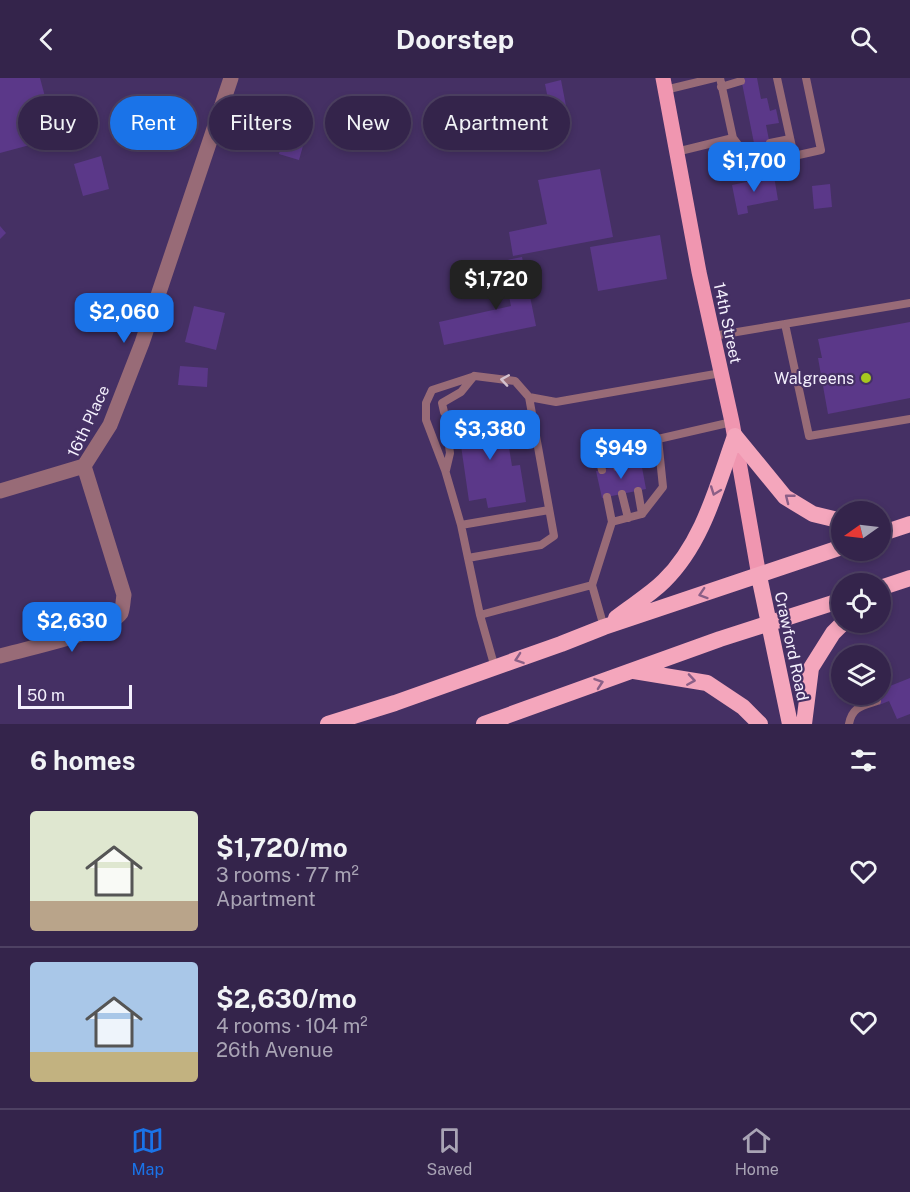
<!DOCTYPE html>
<html lang="en">
<head>
<meta charset="utf-8">
<style>
  :root { --surface:#34244b; --page:#3f3055; --text:#f1f3f6; --muted:#a9a4b5; --line:#4e4163; --accent:#1a73e8 }
  body { margin:0; font-family:"Public Sans",sans-serif; background:var(--page); color:var(--text); height:100vh; display:flex; flex-direction:column; font-size:22px; white-space:nowrap }
  * { box-sizing:border-box; margin:0 }
  p { font-size:20px; color:var(--muted) }
  .icon { flex:none; width:33px; height:33px; fill:none; stroke:currentColor; stroke-width:2; stroke-linecap:round; stroke-linejoin:round }
  .map { position:relative; height:646px; overflow:hidden }
  .sheet { display:flex; flex-direction:column; background:var(--surface); flex:1 }
  .sheet>* { flex:none }
  .banner { position:absolute; left:18px; top:18px; width:600px; height:54px; display:flex; gap:12px }
  .needle { width:39px; rotate:256deg }
  .buttons { position:absolute; left:831px; top:423px; display:grid; gap:12px }
  .buttons a { display:grid; place-items:center; width:60px; height:60px; border-radius:50%; background:var(--surface); box-shadow:0 3px 9px #0003,0 0 0 2px var(--line); font-size:30px }
  .scale { position:absolute; left:18px; bottom:15px; width:114px; box-sizing:border-box; padding-left:6px; border:3px solid #f4f0fd; border-top:0; font-size:16px; line-height:21px; white-space:nowrap; color:#f4f0fd; -webkit-text-stroke:4px #453064; paint-order:stroke }
  .price { position:absolute; translate:-50% -51px; padding:0 14px; border-radius:12px; background:var(--accent); color:#fff; font-size:20px; line-height:39px; filter:drop-shadow(0 2px 3px #0008) }
  .price::after { content:''; position:absolute; left:50%; top:36px; width:18px; height:14px; margin-left:-9px; background:inherit; clip-path:polygon(0 0,100% 0,50% 100%) }
  .price.selected { background:#222; color:#fff }
  ul { padding:0; list-style:none }
  li { display:flex; align-items:center; gap:18px; height:150px; padding:0 30px }
  li+li { border-top:2px solid var(--line) }
  li span { display:grid; place-items:center; flex:none; width:168px; height:120px; border-radius:6px; color:#555 }
  li>.icon { margin-inline-start:auto }
  span .icon { width:72px; height:72px; fill:#fffc; stroke-width:1 }
  li b { font-size:26px }
  h2 { display:flex; justify-content:space-between; align-items:center; height:72px; padding:0 30px; font-size:26px }
  .tag { padding:0 21px; border-radius:27px; background:var(--surface); box-shadow:0 3px 9px #0003,0 0 0 2px var(--line); font-size:21px; line-height:54px }
  .tag.selected { background:var(--accent); color:#fff }
  header { display:flex; justify-content:space-between; align-items:center; height:78px; padding:0 30px; background:var(--surface); font-size:27px; font-weight:700 }
  .menu { display:flex; justify-content:space-around; align-items:center; height:84px; border-top:2px solid var(--line); background:var(--surface); font-size:16px; color:var(--muted) }
  .menu a { display:grid; justify-items:center; gap:3px }
  .menu .selected { color:var(--accent) }
  .map>svg:first-child { display:block }
</style>
</head>
<body>
<header><svg class="icon" aria-label="back" viewBox="0 0 24 24"><path d="M15 5l-7 7 7 7"/></svg>Doorstep<svg class="icon" aria-label="search" viewBox="0 0 24 24"><circle cx="10" cy="10" r="6"/><path d="M15 15l6 6"/></svg></header>
<div class="map">
<svg width="910" height="646" viewBox="0 0 910 646">
  <rect width="100%" height="100%" fill="#453064"/>
  <path fill="#5b3889" d="M0 0H40L56 60 0 75Z
    M741 0H757L761 21 767 20 770 33 776 31 779 45 766 47 772 77 757 80Z
    M561 2 566 28 550 31 545 6Z
    M285 35 310 43 299 82 279 76 282 65 277 63Z
    M101 78 109 111 83 118 74 86Z
    M600 91 613 159 513 178 509 154 547 146 538 102Z
    M774 98 778 122 747 128 748 135 738 137 732 107Z
    M830 106 832 129 814 131 812 108Z
    M0 148 6 155 0 161Z
    M660 157 667 201 598 213 590 169Z
    M522 179 536 248 444 267 439 244 511 228 502 183Z
    M194 228 225 235 216 272 185 264Z
    M910 244V320L828 336 818 280H822L818 261Z
    M180 288 208 290 207 309 178 307Z
    M503 333 512 388 520 387 526 424 488 430 486 420 469 423 457 340Z
    M641 384 646 411 602 420 596 393Z
    M910 600V636L897 641 889 623 879 627 874 616H880V612Z"/>
  <g fill="none" stroke-linecap="round" stroke-linejoin="round">
    <path stroke="#986b77" stroke-width="8" d="M721 9 741 3
      M665 12 714 0
      M733 60 752 85 794 78 777 0
      M770 65 790 61
      M741 71 755 68
      M676 74 733 60 720 0
      M794 78 821 72 806 0
      M785 246 809 358 910 341
      M713 258 910 225
      M529 319 556 324 721 295
      M444 334 442 325 461 314 474 298
      M658 361 732 344
      M629 369 632 386
      M613 373 617 389
      M446 392 450 375 446 346
      M638 413 642 436
      M622 416 628 440
      M607 419 612 444
      M461 447 549 432
      M468 480 541 467 554 458 529 319 515 303 475 298 432 312 426 325V342L445 392 461 447 480 537 495 590
      M592 507 612 444 642 436 663 409 658 361 598 376 602 392
      M480 537 592 507 604 549
      M849 646C852 629 862 628 877 623"/>
    <path stroke="#986b77" stroke-width="15" d="M0 413 84 388
      M0 578C25 571 108 554 121 535 123 530 123 522 124 517L84 388 110 347 142 265 231 0"/>
    <path stroke="#f096b0" stroke-width="15" d="M663 0 699 194 732 344 759 498"/>
    <path stroke="#f4a6bc" stroke-width="16" d="M735 358 785 419 813 436 842 443
      M880 456 910 446
      M759 498 790 646
      M880 510 910 500
      M616 540C631 528 650 517 664 503 703 465 717 408 735 358
      M634 593 707 605 743 629 760 646
      M328 646 395 625 561 566 604 549 842 469
      M484 646 720 561 842 522
      M804 646 811 590 833 555 844 544"/>
  </g>
  <defs><path id="oneway-chevron" d="M-2-3.5L2.5 0L-2 3.5" fill="none" stroke-width="1.6" stroke-linecap="round" stroke-linejoin="round" transform="scale(1.5)"/></defs>
  <use stroke="#d4c1ce" href="#oneway-chevron" transform="translate(505 302) rotate(-171)"/>
  <g stroke="#8b5f87">
    <use href="#oneway-chevron" transform="translate(715 413) rotate(110)"/>
    <use href="#oneway-chevron" transform="translate(789 420) rotate(-142)"/>
    <use href="#oneway-chevron" transform="translate(703 516) rotate(162)"/>
    <use href="#oneway-chevron" transform="translate(519 581) rotate(161)"/>
    <use href="#oneway-chevron" transform="translate(691 602) rotate(9)"/>
    <use href="#oneway-chevron" transform="translate(599 605) rotate(-19)"/>
  </g>
  <circle fill="#a7c81e" stroke="#453064" stroke-width="2" cx="866" cy="300" r="6"/>
  <g text-anchor="middle" stroke-width="4.5" stroke-linejoin="round" paint-order="stroke">
    <g font-size="16" fill="#f4f0fd" stroke="#453064">
      <text transform="translate(728 245) rotate(78)" y="6">14th Street</text>
      <text transform="translate(88 343) rotate(-65)" y="6">16th Place</text>
      <text transform="translate(792 568) rotate(78)" y="6">Crawford Road</text>
    </g>
    <g font-size="16" fill="#f4f0fd" stroke="#453064" text-anchor="end">
      <text x="854" y="306">Walgreens</text>
    </g>
  </g>
</svg>
<div class="buttons">
<a><svg class="needle" viewBox="-14 -14 28 28"><path d="M0-13l5 13h-10z" fill="#e53935"/><path d="M0 13l5-13h-10z" fill="#a9a4b5"/></svg></a>
<a><svg class="icon" aria-label="locate" viewBox="0 0 24 24"><circle cx="12" cy="12" r="6"/><path d="M12 2v4M12 18v4M2 12h4M18 12h4"/></svg></a>
<a><svg class="icon" aria-label="layers" viewBox="0 0 24 24"><path d="M12 4l9 5-9 5-9-5zM3 14l9 5 9-5"/></svg></a>
</div>
<div class="scale">50 m</div>
<b class="price" style="left:754px;top:115px">$1,700</b>
<b class="price selected" style="left:496px;top:233px">$1,720</b>
<b class="price" style="left:124px;top:266px">$2,060</b>
<b class="price" style="left:490px;top:383px">$3,380</b>
<b class="price" style="left:621px;top:402px">$949</b>
<b class="price" style="left:72px;top:575px">$2,630</b>
<div class="banner">
<a class="tag">Buy</a>
<a class="tag selected">Rent</a>
<a class="tag">Filters</a>
<a class="tag">New</a>
<a class="tag">Apartment</a>
</div>
</div>
<section class="sheet">
<h2>6 homes<svg class="icon" aria-label="filters" viewBox="0 0 24 24"><path d="M4 7h16M4 17h16"/><circle cx="9" cy="7" r="2"/><circle cx="15" cy="17" r="2"/></svg></h2>
<ul>
<li><span style="background:linear-gradient(#dfe7d0 75%,#b9a48a 0)"><svg class="icon" aria-label="home" viewBox="0 0 24 24"><path d="M3 11l9-7 9 7M6 9v11h12V9"/></svg></span><div><b>$1,720/mo</b><p>3 rooms · 77 m²</p><p>Apartment</p></div><svg class="icon" aria-label="heart" viewBox="0 0 24 24"><path d="M12 20l-8-8c-3-5 5-10 8-4 3-6 11-1 8 4z"/></svg></li>
<li><span style="background:linear-gradient(#a9c7e8 75%,#c2b280 0)"><svg class="icon" aria-label="home" viewBox="0 0 24 24"><path d="M3 11l9-7 9 7M6 9v11h12V9"/></svg></span><div><b>$2,630/mo</b><p>4 rooms · 104 m²</p><p>26th Avenue</p></div><svg class="icon" aria-label="heart" viewBox="0 0 24 24"><path d="M12 20l-8-8c-3-5 5-10 8-4 3-6 11-1 8 4z"/></svg></li>
</ul>
</section>
<nav class="menu">
<a class="selected"><svg class="icon" aria-label="map" viewBox="0 0 24 24"><path d="M3 6l6-2 6 2 6-2v14l-6 2-6-2-6 2zM9 4v14M15 6v14"/></svg>Map</a>
<a><svg class="icon" aria-label="saved" viewBox="0 0 24 24"><path d="M7 4h10v16l-5-4-5 4z"/></svg>Saved</a>
<a><svg class="icon" aria-label="home" viewBox="0 0 24 24"><path d="M3 11l9-7 9 7M6 9v11h12V9"/></svg>Home</a>
</nav>
</body>
</html>
